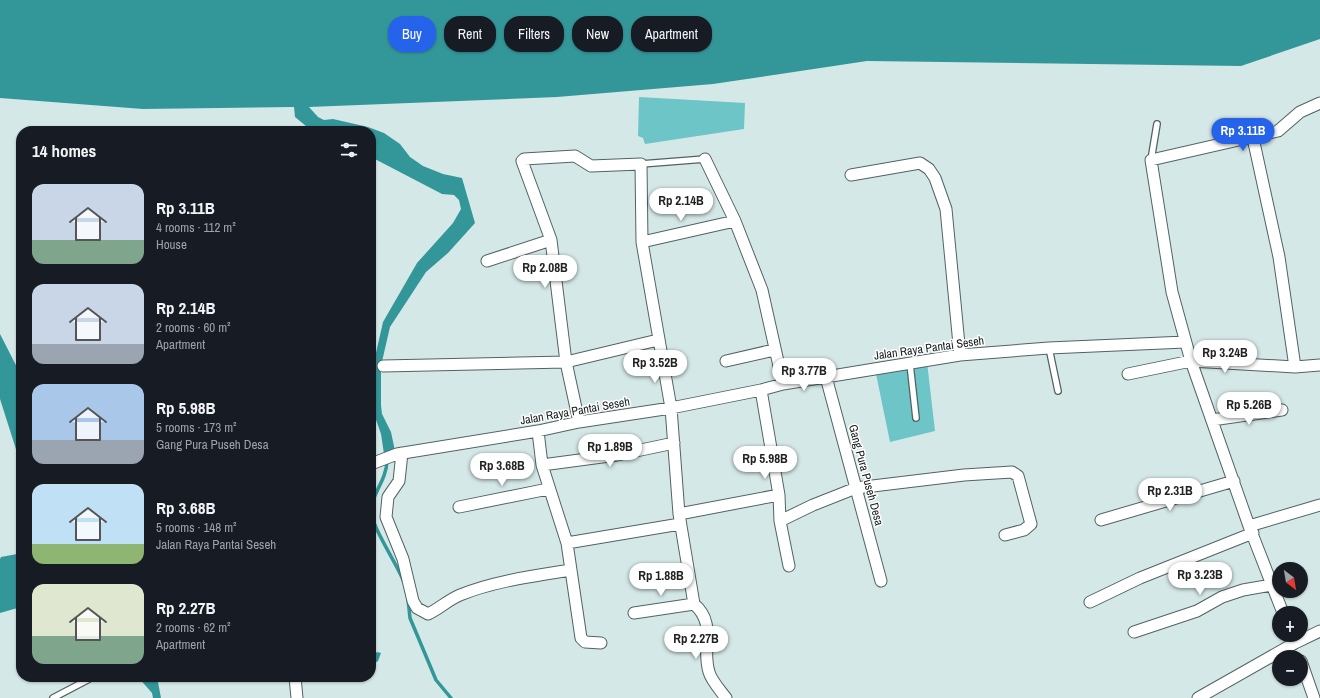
<!DOCTYPE html>
<html lang="en">
<head>
<meta charset="utf-8">
<style>
  :root { --surface:#171b24; --page:#242831; --text:#f1f3f6; --muted:#9ea1a6; --accent:#2563eb }
  body { margin:0; font-family:"Archivo Narrow",sans-serif; background:var(--page); color:var(--text); height:100vh; display:flex; flex-direction:column; font-size:15px; white-space:nowrap }
  * { box-sizing:border-box; margin:0 }
  p { font-size:13px; color:var(--muted) }
  .icon { flex:none; width:22px; height:22px; fill:none; stroke:currentColor; stroke-width:2; stroke-linecap:round; stroke-linejoin:round }
  .map { position:relative; flex:1; overflow:hidden }
  .panel { position:absolute; left:16px; top:126px; width:360px; height:556px; display:flex; flex-direction:column; background:var(--surface); border-radius:16px; box-shadow:0 1px 3px #0004 }
  .panel>* { flex:none }
  .banner { position:absolute; left:388px; top:16px; width:380px; height:36px; display:flex; gap:8px }
  .needle { width:26px; rotate:149deg }
  .buttons { position:absolute; left:1272px; top:562px; display:grid; gap:8px }
  .buttons a { display:grid; place-items:center; width:36px; height:36px; border-radius:50%; background:var(--surface); box-shadow:0 1px 3px #0004; font-size:20px }
  .price { position:absolute; translate:-50% -34px; padding:0 9px; border-radius:14px; background:#fff; color:#222; font-size:13px; line-height:26px; filter:drop-shadow(0 1px 2px #0008) }
  .price::after { content:''; position:absolute; left:50%; top:24px; width:12px; height:9px; margin-left:-6px; background:inherit; clip-path:polygon(0 0,100% 0,50% 100%) }
  .price.current { background:var(--accent); color:#fff }
  ul { padding:0; list-style:none }
  li { display:flex; align-items:center; gap:12px; height:100px; padding:0 16px }
  li span { display:grid; place-items:center; flex:none; width:112px; height:80px; border-radius:12px; color:#555 }
  li>.icon { margin-inline-start:auto }
  span .icon { width:48px; height:48px; fill:#fffc; stroke-width:1 }
  li b { font-size:17px }
  h2 { display:flex; justify-content:space-between; align-items:center; height:48px; padding:0 16px; font-size:17px }
  .chip { padding:0 14px; border-radius:16px; background:var(--surface); box-shadow:0 1px 3px #0004; font-size:14px; line-height:36px }
  .chip.current { background:var(--accent); color:#fff }
  .map>svg:first-child { display:block }
</style>
</head>
<body>
<div class="map">
<svg width="1320" height="698" viewBox="0 0 1320 698">
  <rect width="100%" height="100%" fill="#d5e8e8"/>
  <path fill="#6dc5c7" d="M639 97 745 103 744 129 645 144 643 138 638 136Z
    M927 362 935 431 890 442 875 369Z"/>
  <path fill="#33979a" d="M0 0H1320V39L1241 66 867 61 713 84 557 97 309 107 318 117 324 120 333 119 368 127 384 133 400 144 410 157 423 166 443 174 462 178 475 223 448 253 426 272 390 327 381 366V405L382 414 391 432 395 451 384 454 381 434 374 414 373 404V366L383 322 417 263 453 223 461 209 459 200 454 195 442 194 371 157V131H312L295 117 294 107 143 109 0 98Z
    M0 334 21 375V465L0 399Z
    M17 554 21 559V607L0 613V559L1 557Z
    M377 652 381 653 378 661 371 666V657Z
    M138 677H157L161 698H153L152 693Z"/>
  <g fill="none" stroke-linecap="round" stroke-linejoin="round">
    <path stroke="#33979a" stroke-width="3.5" d="M387 460C387 480 371 495 371 510 371 526 396 562 403 580
      M408 599 410 618 436 680 451 698"/>
    <defs>
      <path id="service" d="M1151 160 1157 124
        M641 164 705 159
        M1049 348 1058 391
        M910 364 916 418
        M53 698 93 677"/>
      <path id="minor" d="M1253 138 1279 257 1295 367
        M705 159 735 221 762 290 783 384
        M851 175 920 163 929 169 935 178 946 209 960 355
        M642 242 735 221
        M487 261 551 240
        M726 361 774 350
        M383 366 566 362 658 340
        M1128 374 1191 361 1295 367 1320 365
        M826 377 881 581
        M761 390 779 495 780 521 789 566
        M1212 420 1282 410
        M579 422 566 362 551 240 522 161 524 159 575 156 591 166 641 164 642 242 671 408 679 514 694 604C717 624 701 646 709 672 711 680 720 690 726 698
        M538 431 542 465 567 543 581 638 585 642 601 643
        M402 453 399 481 388 497 386 517 403 559 413 601 417 608 428 614C439 609 448 600 460 595 494 581 534 576 571 570
        M371 464 397 454 538 431 579 422 671 408 761 390 783 384 960 355 1049 348 1185 342
        M542 465 617 455 674 443
        M459 507 548 489
        M679 514 779 495
        M1101 520 1234 481
        M780 521 813 505 856 488 964 475 1012 472 1018 476 1031 524 1024 530 1005 535
        M1249 526 1320 505
        M567 543 680 524
        M1090 602 1140 578 1253 533
        M634 613 694 604
        M1283 613 1249 526 1191 361 1172 292 1151 160 1278 131 1300 112 1320 103
        M1134 632 1197 611 1222 597 1243 590 1272 585
        M1301 661 1314 698
        M295 677 297 698
        M1198 698 1295 643 1320 631"/>
    </defs>
    <use href="#service" stroke="#526262" stroke-width="8"/>
    <use href="#minor" stroke="#526262" stroke-width="13"/>
    <use href="#service" stroke="#fff" stroke-width="5.5"/>
    <use href="#minor" stroke="#fff" stroke-width="11"/>
  </g>
  <g text-anchor="middle" stroke-width="3" stroke-linejoin="round" paint-order="stroke">
    <g font-size="12" fill="#151b1b" stroke="#fff">
      <text transform="translate(929 348) rotate(-8)" y="4">Jalan Raya Pantai Seseh</text>
      <text transform="translate(575 411) rotate(-10)" y="4">Jalan Raya Pantai Seseh</text>
      <text transform="translate(866 475) rotate(75)" y="4">Gang Pura Puseh Desa</text>
    </g>
  </g>
</svg>
<div class="buttons">
<a><svg class="needle" viewBox="-14 -14 28 28"><path d="M0-13l5 13h-10z" fill="#e53935"/><path d="M0 13l5-13h-10z" fill="#9ea1a6"/></svg></a>
<a>+</a>
<a>−</a>
</div>
<b class="price current" style="left:1243px;top:152px">Rp 3.11B</b>
<b class="price" style="left:681px;top:222px">Rp 2.14B</b>
<b class="price" style="left:545px;top:289px">Rp 2.08B</b>
<b class="price" style="left:1225px;top:374px">Rp 3.24B</b>
<b class="price" style="left:655px;top:384px">Rp 3.52B</b>
<b class="price" style="left:804px;top:392px">Rp 3.77B</b>
<b class="price" style="left:1249px;top:426px">Rp 5.26B</b>
<b class="price" style="left:610px;top:468px">Rp 1.89B</b>
<b class="price" style="left:765px;top:480px">Rp 5.98B</b>
<b class="price" style="left:502px;top:487px">Rp 3.68B</b>
<b class="price" style="left:1170px;top:512px">Rp 2.31B</b>
<b class="price" style="left:1200px;top:596px">Rp 3.23B</b>
<b class="price" style="left:661px;top:597px">Rp 1.88B</b>
<b class="price" style="left:696px;top:660px">Rp 2.27B</b>
<div class="banner">
<a class="chip current">Buy</a>
<a class="chip">Rent</a>
<a class="chip">Filters</a>
<a class="chip">New</a>
<a class="chip">Apartment</a>
</div>
<section class="panel">
<h2>14 homes<svg class="icon" aria-label="filters" viewBox="0 0 24 24"><path d="M4 7h16M4 17h16"/><circle cx="9" cy="7" r="2"/><circle cx="15" cy="17" r="2"/></svg></h2>
<ul>
<li><span style="background:linear-gradient(#c9d6e8 70%,#7fa58c 0)"><svg class="icon" aria-label="home" viewBox="0 0 24 24"><path d="M3 11l9-7 9 7M6 9v11h12V9"/></svg></span><div><b>Rp 3.11B</b><p>4 rooms · 112 m²</p><p>House</p></div></li>
<li><span style="background:linear-gradient(#c9d6e8 75%,#9aa5b1 0)"><svg class="icon" aria-label="home" viewBox="0 0 24 24"><path d="M3 11l9-7 9 7M6 9v11h12V9"/></svg></span><div><b>Rp 2.14B</b><p>2 rooms · 60 m²</p><p>Apartment</p></div></li>
<li><span style="background:linear-gradient(#a9c7e8 70%,#9aa5b1 0)"><svg class="icon" aria-label="home" viewBox="0 0 24 24"><path d="M3 11l9-7 9 7M6 9v11h12V9"/></svg></span><div><b>Rp 5.98B</b><p>5 rooms · 173 m²</p><p>Gang Pura Puseh Desa</p></div></li>
<li><span style="background:linear-gradient(#bfe0f5 75%,#8fb573 0)"><svg class="icon" aria-label="home" viewBox="0 0 24 24"><path d="M3 11l9-7 9 7M6 9v11h12V9"/></svg></span><div><b>Rp 3.68B</b><p>5 rooms · 148 m²</p><p>Jalan Raya Pantai Seseh</p></div></li>
<li><span style="background:linear-gradient(#dfe7d0 65%,#7fa58c 0)"><svg class="icon" aria-label="home" viewBox="0 0 24 24"><path d="M3 11l9-7 9 7M6 9v11h12V9"/></svg></span><div><b>Rp 2.27B</b><p>2 rooms · 62 m²</p><p>Apartment</p></div></li>
</ul>
</section>
</div>
</body>
</html>
